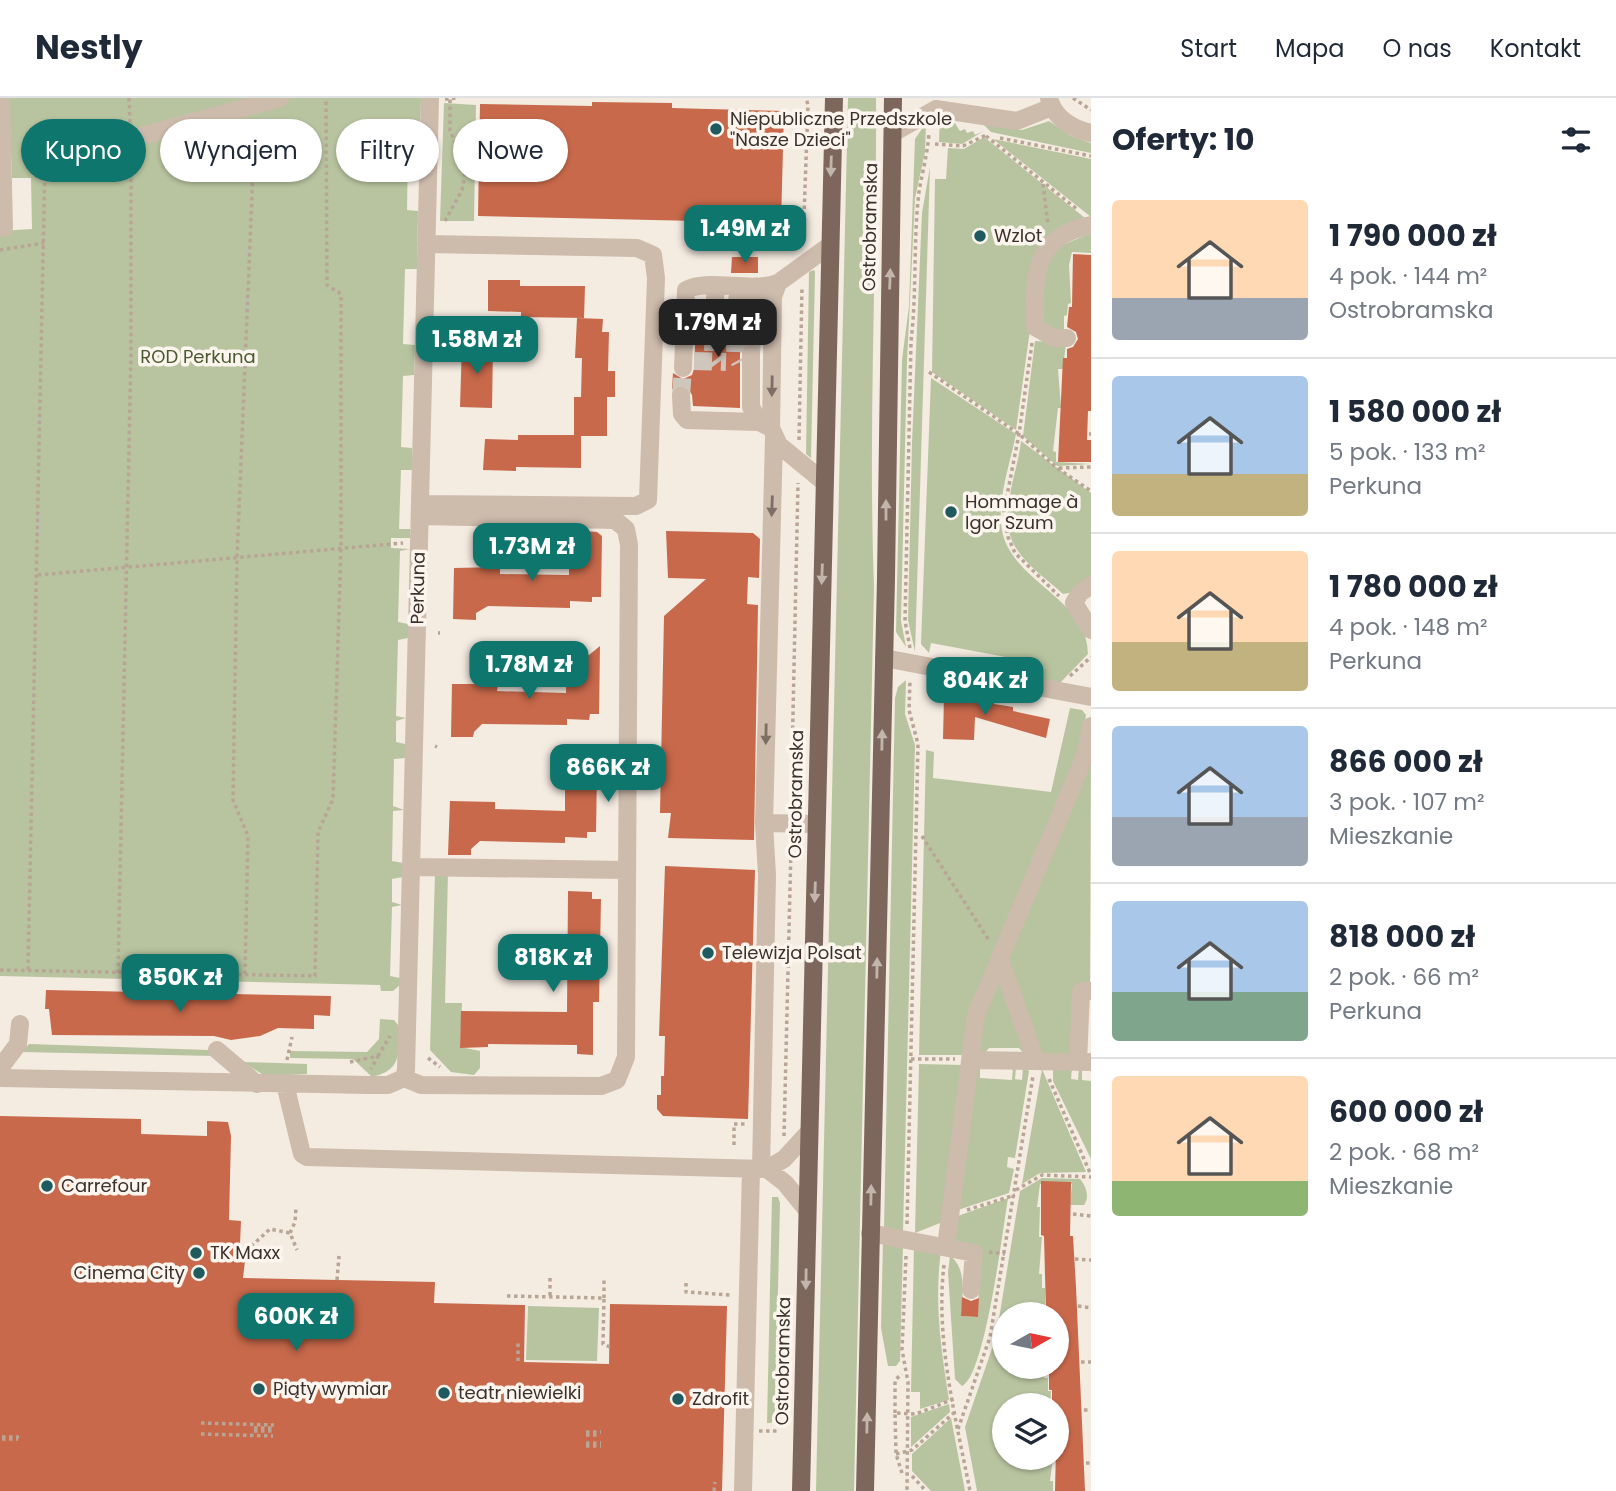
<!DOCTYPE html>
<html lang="pl">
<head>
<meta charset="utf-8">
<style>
  :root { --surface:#fff; --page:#f6f6f7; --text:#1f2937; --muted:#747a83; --line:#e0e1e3; --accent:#0f766e }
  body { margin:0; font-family:Poppins,sans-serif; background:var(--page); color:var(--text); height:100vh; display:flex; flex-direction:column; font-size:26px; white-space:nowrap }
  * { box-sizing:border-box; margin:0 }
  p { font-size:23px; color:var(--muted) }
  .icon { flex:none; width:38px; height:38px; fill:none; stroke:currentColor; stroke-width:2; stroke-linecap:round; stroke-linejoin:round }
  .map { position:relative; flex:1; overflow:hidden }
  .drawer { display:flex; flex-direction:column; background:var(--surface); width:525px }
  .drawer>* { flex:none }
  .hud { position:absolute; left:21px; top:21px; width:665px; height:63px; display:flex; gap:14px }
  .needle { width:46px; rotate:81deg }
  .fabs { position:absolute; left:992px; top:1204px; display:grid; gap:14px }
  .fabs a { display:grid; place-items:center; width:77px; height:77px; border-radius:50%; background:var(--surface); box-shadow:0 2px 5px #0004; font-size:35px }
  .price { position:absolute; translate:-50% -60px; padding:0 16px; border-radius:14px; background:var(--accent); color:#fff; font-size:23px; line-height:46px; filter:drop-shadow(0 2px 4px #0008) }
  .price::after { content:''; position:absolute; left:50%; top:42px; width:21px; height:16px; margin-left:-10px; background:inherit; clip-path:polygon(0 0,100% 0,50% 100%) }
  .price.current { background:#222; color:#fff }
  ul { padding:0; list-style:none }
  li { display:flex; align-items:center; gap:21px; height:175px; padding:0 21px }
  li+li { border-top:2px solid var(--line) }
  li span { display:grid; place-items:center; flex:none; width:196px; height:140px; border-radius:7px; color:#555 }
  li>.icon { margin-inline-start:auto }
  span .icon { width:84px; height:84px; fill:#fffc; stroke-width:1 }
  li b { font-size:30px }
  h2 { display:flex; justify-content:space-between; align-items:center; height:84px; padding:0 21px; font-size:30px }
  .pill { padding:0 24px; border-radius:32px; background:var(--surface); box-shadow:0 2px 5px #0004; font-size:24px; line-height:63px }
  .pill.current { background:var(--accent); color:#fff }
  header { display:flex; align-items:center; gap:42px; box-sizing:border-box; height:98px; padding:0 35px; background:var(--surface); border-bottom:2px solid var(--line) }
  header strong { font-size:33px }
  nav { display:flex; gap:38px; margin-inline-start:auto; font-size:24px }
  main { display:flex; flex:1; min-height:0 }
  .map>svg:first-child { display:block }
</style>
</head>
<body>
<header>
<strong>Nestly</strong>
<nav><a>Start</a><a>Mapa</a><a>O nas</a><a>Kontakt</a></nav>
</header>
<main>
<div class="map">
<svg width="1091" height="1393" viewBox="0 0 1091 1393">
  <rect width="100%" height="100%" fill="#f4ebe1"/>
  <path fill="#b8c4a0" d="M9 0H421L420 48H408L407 112 418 113 417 171H405L403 246 415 247 414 277 403 278 401 349 412 350V372H401L399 431H410V440H391V450L410 451 400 453 398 524 408 526V540L398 542 396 618 406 620 396 623V644L405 646V660L394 661 393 708 404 712 393 713 392 763 403 765V779L392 781V804L402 807 392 809 390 878 400 880V887L393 893H381L380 887 0 878V133L32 131 31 80H12Z
    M848 0H876C877 163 868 327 874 490L854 1393H816Z
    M444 5 476 7 474 123H440Z
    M940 17 951 19 960 33 965 31 967 35 973 33 975 37 984 33 962 46 939 44Z
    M1049 23 1071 38 1091 45V55L991 34 983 26 1022 32Z
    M926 25 925 54 915 100 907 263 901 523 906 549 896 534 902 262 909 208 915 41Z
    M984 39 1090 124 1054 136 1031 225 1016 332 932 274 935 81H946L948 50 964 51Z
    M993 41 1091 61V119Z
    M930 69 915 554 908 522 912 345 922 115Z
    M1091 135V155L1072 154 1069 167 1071 205 1068 206 1067 217 1064 218V232L1044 230 1039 188 1053 151Z
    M814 172 815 174 811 360 806 356 809 174Z
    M1035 243 1066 245 1063 271H1058L1061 310H1058L1053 353 1056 354V364L1091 366 1057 368 1023 338Z
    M931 280 1016 336C1010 367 995 406 1003 437 1017 486 1088 502 1088 556L1059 586 1010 573 1011 560 931 545 929 555 921 546Z
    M1021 343 1091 395V481L1074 494 1063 496C1048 482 1027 468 1016 450 996 420 1018 375 1021 343Z
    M906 582 905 616 915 647 903 1134 884 1130 895 600 898 589Z
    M1070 610 1082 612 1086 617 1081 647 968 957H919L926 652 934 654 933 680 1051 694Z
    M1091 655 1090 885 1077 886 1073 955H1041L1006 864Z
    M435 774H448L445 905H462L460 949 480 953V970L474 977 451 974 430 952Z
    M1000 874 1026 958 1019 950H989L983 957H978L980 918Z
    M380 921 394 922 398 927C398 953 404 972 372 979L353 961 290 960V953L367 954 379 941Z
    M29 946 209 952 216 958 21 954Z
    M243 964 307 966V976L265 978Z
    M919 966 963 967 945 1123 915 1135Z
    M980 969V980L1012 982 1013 969H1016L1015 981 1022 982 1023 969 1029 973 1015 1060 1008 1059 1007 1069 1014 1071 1009 1095 955 1113 975 971Z
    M1053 970H1072L1071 981 1078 982 1079 970H1082V982L1091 983V1061L1053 983Z
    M1042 971 1086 1074 1040 1075 1022 1086Z
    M1042 1080 1080 1081C1086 1088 1090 1099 1084 1107H1070L1072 1086H1040L1037 1109H1040L1039 1139H1042L1039 1176H1042V1190H1045V1216H1004V1269H1044V1280H1048V1293H1051L1050 1307H1004V1360H1053L1050 1383H1053V1393H977L965 1329 996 1239 1020 1093Z
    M772 1099H778L780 1105 775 1321 771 1325H767Z
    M1008 1100C1003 1130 985 1278 962 1288L955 1281 948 1174 950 1158C968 1171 962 1199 961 1218L978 1219 980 1151 953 1144 955 1119Z
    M883 1142 903 1146 900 1263 896 1268H888L881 1230Z
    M914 1148 941 1153C934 1203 941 1252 949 1302L920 1311V1294H911Z
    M528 1208 599 1210 597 1263 526 1262Z
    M949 1306 950 1314 911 1349V1319Z
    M951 1320 965 1393H931L912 1373V1356Z"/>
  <path fill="#c8694b" d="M592 4 672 5V10L784 13 781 125 478 118 480 6 592 8Z
    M1073 156 1091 157V313H1088L1087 342H1091V364H1058L1063 260H1067V251L1073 249 1078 241 1076 234 1067 229 1069 209H1072Z
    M732 159H758V175H731Z
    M488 182H520V188H585L584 220 521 219V214L488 213Z
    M697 208H703L707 217 712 219 719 218 725 210 733 220 745 216 755 220V246L745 247 740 255V310L693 308 692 297 687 288 680 287 672 291 673 275 683 281 692 277 694 271Z
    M577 220 603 221 602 234H609L608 273H615V299H607V338H581V370L516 369V373L483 372 485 341 518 342V337H574V299H581L582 260H575Z
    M462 245 493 246 492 310 460 309Z
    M584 433 597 434 602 438 601 499H592V504L570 503V510L488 508 476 515V522L453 521 454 470 500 469V476L569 477V439H578Z
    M666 433 753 435 760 441 759 480 748 479 747 506 758 507 754 742 668 740 671 715H660L664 518 706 481 668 480Z
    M600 548 599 616H590L589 622 567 621V627L482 626 474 634 473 639H451L452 586H498L497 593 566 595 567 557H589Z
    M949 594 994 603V606L1013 609V613L1050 621 1046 640 975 619 974 642 943 641 944 598Z
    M597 673 596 734H587V740L565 739V745L480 743 471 751V757H448L450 703 495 704V711L565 713V674Z
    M665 768 755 772 748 1021 663 1018 657 1011V997H661V978H664L665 938H659Z
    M568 793 592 794V801H601L599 904H593V957L577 956V947L488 946V949L460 950 461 913 567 914Z
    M46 892 331 898 330 918 314 917V931L278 930 260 938 231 942 214 938 52 937 49 911H45Z
    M0 1018 141 1021V1036L207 1038V1023L228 1024 231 1038 229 1122 241 1123 240 1146 246 1154 243 1180 435 1184 434 1205 525 1207 524 1264 609 1266 610 1206 727 1208 722 1393H0Z
    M1041 1083 1071 1084 1070 1138H1073L1076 1189 1085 1393H1055L1057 1307H1052V1292H1049V1269H1057V1216H1046L1044 1138 1041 1137Z
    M962 1199 971 1203 979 1200 978 1219 961 1218Z"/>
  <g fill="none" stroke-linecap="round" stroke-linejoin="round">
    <path stroke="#cfc6bd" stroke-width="18" stroke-dasharray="18 9" stroke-linecap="butt" d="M714 208 713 256 719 264
      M736 209 735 255 740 264
      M751 256 753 209
      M694 263 726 264
      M681 298 683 270"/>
    <path stroke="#b9a596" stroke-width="3.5" stroke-dasharray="3.5 3.5" stroke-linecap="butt" d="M129 0 130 26
      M1073 0 1091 12
      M445 1 457 0
      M986 38 1078 112
      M1000 40 1091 58
      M935 46 963 48 986 37
      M1043 86 1048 126
      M445 123 462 92 466 70 450 33V1
      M803 146 808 7 806 0
      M0 152 44 145
      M1032 245 1019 336 1004 413 1008 439 1015 455 1059 498
      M929 274 1019 336 1057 370 1091 393
      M1089 336H1091
      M799 342 802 189
      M1059 370 1091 369
      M38 477 403 445
      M438 535H440
      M910 550 905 523 911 243C917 194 913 143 919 94 922 74 928 55 929 34
      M1070 578 1091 559
      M435 648 437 649
      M791 708 798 385
      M922 738 990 844
      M0 872 315 878 318 734 333 701 341 449V196L327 187 326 0
      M28 872 45 65 115 46
      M118 875 131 254V58
      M245 876 248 738 233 702 237 460 255 24
      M378 958 390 938
      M428 960 440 969
      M911 961H955
      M287 962 292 939
      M350 964 378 958 371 971
      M1049 981 1091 1077
      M784 1038 791 750
      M734 1047V1026H746
      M1016 1092 1042 1077 1091 1079
      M967 1112 1015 1097
      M1073 1116 1091 1118
      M907 1126 918 646 909 612 910 582
      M290 1135 295 1124 296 1110
      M246 1153 270 1131 290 1135 297 1152
      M989 1154 1005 1156
      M906 1158 902 1252 908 1284 907 1393
      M1075 1161 1091 1162
      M944 1167C935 1241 956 1321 970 1393
      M550 1180V1199
      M337 1182 339 1158
      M686 1185V1194L731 1197
      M507 1198 604 1200 603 1246 610 1249
      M604 1200V1182
      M1078 1208 1091 1210
      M518 1263V1244
      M1081 1264H1091
      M1084 1312H1091
      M895 1315V1282L902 1276
      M201 1325 274 1327
      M254 1330H274
      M958 1331 990 1239 1033 978
      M254 1333H273
      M759 1333H778
      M586 1334H601
      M201 1336 273 1338
      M586 1337H600
      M2 1339H19
      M2 1341H18
      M586 1345H601
      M586 1348H601
      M896 1356 912 1352 956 1313
      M1086 1365H1091
      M902 1375 896 1356 895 1315 916 1316 954 1301
      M912 1378 926 1393
      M714 1393 715 1384"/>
    <path stroke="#cdbbac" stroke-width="18" d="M1 0 4 130
      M1049 0C1054 20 1072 31 1091 35
      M893 35 936 11 1017 23 1052 9
      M131 41 280 0
      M714 208 716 192 721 189
      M736 209 738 197 748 190
      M753 209 754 202 766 189
      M1067 240H1054L1035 229C1034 178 1032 139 1091 127
      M751 256V309L759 324
      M683 270 686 192C707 180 751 195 778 185
      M681 298 682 316 687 322 759 324 771 330
      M824 384 779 347 771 330 773 199 778 185 829 148
      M420 406 636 408 648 402 656 180 653 157 637 150 426 146
      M1091 487 1080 495 1074 505 1091 532
      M884 560 1091 599
      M764 725 816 726
      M411 769 627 772
      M1000 861 1036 963
      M217 952 257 986
      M971 962 1091 964
      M1078 964 1081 893H1090
      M0 970 18 946 20 926
      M0 980 369 987H388L404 980
      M404 980 406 972 430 0
      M404 980 421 987 601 988 617 982 626 959 629 447 626 431 615 422 420 418
      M285 986 302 1056 307 1059 767 1071 784 1061 808 1035
      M761 1071 767 777 764 725 774 340
      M767 1071 785 1085 807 1112
      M870 1135 974 1155 971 1192
      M946 1149 976 917 1085 658 1091 628
      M743 1393 751 1071"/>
    <path stroke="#7d675c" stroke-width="18" d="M801 1393 834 0
      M865 1393 886 480 893 0"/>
  </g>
  <defs><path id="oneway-solid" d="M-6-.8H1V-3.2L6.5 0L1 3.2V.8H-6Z" transform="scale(1.75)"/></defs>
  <g fill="#c2b5ac">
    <use href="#oneway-solid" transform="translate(831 68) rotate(92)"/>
    <use href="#oneway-solid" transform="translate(890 181) rotate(-88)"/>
    <use href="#oneway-solid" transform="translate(886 412) rotate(-90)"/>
    <use href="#oneway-solid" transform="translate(822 476) rotate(92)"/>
    <use href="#oneway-solid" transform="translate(882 642) rotate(-89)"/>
    <use href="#oneway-solid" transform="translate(815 794) rotate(92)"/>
    <use href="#oneway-solid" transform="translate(877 870) rotate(-89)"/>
    <use href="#oneway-solid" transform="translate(871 1097) rotate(-89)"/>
    <use href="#oneway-solid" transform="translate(806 1181) rotate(91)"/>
    <use href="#oneway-solid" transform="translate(867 1325) rotate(-89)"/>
  </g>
  <g fill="#7d6f65">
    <use href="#oneway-solid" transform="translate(772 288) rotate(91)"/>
    <use href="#oneway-solid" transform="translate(772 408) rotate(92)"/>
    <use href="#oneway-solid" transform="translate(766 636) rotate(91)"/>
  </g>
  <g fill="#1f5a5e" stroke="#fbf5ee" stroke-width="2.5">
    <circle cx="716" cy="31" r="7"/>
    <circle cx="980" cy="138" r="7"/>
    <circle cx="951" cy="414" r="7"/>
    <circle cx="708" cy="855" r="7"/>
    <circle cx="47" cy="1088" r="7"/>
    <circle cx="196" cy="1155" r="7"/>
    <circle cx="199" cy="1175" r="7"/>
    <circle cx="259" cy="1291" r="7"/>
    <circle cx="444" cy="1295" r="7"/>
    <circle cx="678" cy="1301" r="7"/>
  </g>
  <g text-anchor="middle" stroke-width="7" stroke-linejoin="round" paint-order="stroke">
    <g font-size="18" fill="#3b302b" stroke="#fbf5ee" text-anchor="start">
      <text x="730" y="27">Niepubliczne Przedszkole<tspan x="730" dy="21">"Nasze Dzieci"</tspan></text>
      <text x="994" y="144">Wzlot</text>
      <text x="965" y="410">Hommage à<tspan x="965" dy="21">Igor Szum</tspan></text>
      <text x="722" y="861">Telewizja Polsat</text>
      <text x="61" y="1094">Carrefour</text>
      <text x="210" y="1161">TK Maxx</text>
      <text x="185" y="1181" text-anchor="end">Cinema City</text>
      <text x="273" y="1297">Piąty wymiar</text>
      <text x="458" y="1301">teatr niewielki</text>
      <text x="692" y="1307">Zdrofit</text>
    </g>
    <g font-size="18" fill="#3b302b" stroke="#fbf5ee">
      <text transform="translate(870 129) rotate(-89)" y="6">Ostrobramska</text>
      <text transform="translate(418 490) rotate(-89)" y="6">Perkuna</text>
      <text transform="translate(796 696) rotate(-89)" y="6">Ostrobramska</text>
      <text transform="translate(783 1263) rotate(-89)" y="6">Ostrobramska</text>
    </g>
    <g font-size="18" fill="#4a5a2e" stroke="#fbf5ee">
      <text x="198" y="265">ROD Perkuna</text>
    </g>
  </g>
</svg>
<div class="fabs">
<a><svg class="needle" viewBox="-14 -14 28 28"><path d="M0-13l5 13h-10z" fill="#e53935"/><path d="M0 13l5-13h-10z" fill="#747a83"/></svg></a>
<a><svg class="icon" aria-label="layers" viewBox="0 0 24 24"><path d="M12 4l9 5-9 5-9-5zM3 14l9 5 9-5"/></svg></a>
</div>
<b class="price" style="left:745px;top:167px">1.49M zł</b>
<b class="price current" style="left:718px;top:261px">1.79M zł</b>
<b class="price" style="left:477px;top:278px">1.58M zł</b>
<b class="price" style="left:532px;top:485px">1.73M zł</b>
<b class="price" style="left:529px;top:603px">1.78M zł</b>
<b class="price" style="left:985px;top:619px">804K zł</b>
<b class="price" style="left:608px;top:706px">866K zł</b>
<b class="price" style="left:553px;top:896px">818K zł</b>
<b class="price" style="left:180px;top:916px">850K zł</b>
<b class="price" style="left:296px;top:1255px">600K zł</b>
<div class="hud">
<a class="pill current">Kupno</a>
<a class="pill">Wynajem</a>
<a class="pill">Filtry</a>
<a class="pill">Nowe</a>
</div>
</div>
<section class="drawer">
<h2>Oferty: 10<svg class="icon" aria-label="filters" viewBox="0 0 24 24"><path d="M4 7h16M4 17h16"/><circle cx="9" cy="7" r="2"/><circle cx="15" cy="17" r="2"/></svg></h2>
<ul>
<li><span style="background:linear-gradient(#ffd9b3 70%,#9aa5b1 0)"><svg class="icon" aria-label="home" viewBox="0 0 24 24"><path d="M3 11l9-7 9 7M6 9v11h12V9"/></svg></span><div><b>1 790 000 zł</b><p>4 pok. · 144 m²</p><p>Ostrobramska</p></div></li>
<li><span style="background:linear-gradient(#a9c7e8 70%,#c2b280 0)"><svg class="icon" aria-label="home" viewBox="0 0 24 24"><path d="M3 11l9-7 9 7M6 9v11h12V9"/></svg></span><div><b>1 580 000 zł</b><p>5 pok. · 133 m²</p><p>Perkuna</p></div></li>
<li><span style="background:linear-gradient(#ffd9b3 65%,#c2b280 0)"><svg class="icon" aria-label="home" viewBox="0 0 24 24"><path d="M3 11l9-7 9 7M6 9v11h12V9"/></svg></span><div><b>1 780 000 zł</b><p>4 pok. · 148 m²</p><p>Perkuna</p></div></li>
<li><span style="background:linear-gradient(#a9c7e8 65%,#9aa5b1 0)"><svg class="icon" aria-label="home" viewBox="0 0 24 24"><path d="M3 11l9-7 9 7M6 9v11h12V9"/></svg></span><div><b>866 000 zł</b><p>3 pok. · 107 m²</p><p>Mieszkanie</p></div></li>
<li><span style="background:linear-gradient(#a9c7e8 65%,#7fa58c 0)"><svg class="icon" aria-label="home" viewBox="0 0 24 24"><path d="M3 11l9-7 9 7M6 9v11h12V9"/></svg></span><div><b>818 000 zł</b><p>2 pok. · 66 m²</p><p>Perkuna</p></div></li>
<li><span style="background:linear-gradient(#ffd9b3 75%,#8fb573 0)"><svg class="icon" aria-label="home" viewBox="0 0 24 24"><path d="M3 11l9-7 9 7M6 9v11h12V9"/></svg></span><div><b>600 000 zł</b><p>2 pok. · 68 m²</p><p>Mieszkanie</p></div></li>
</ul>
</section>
</main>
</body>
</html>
